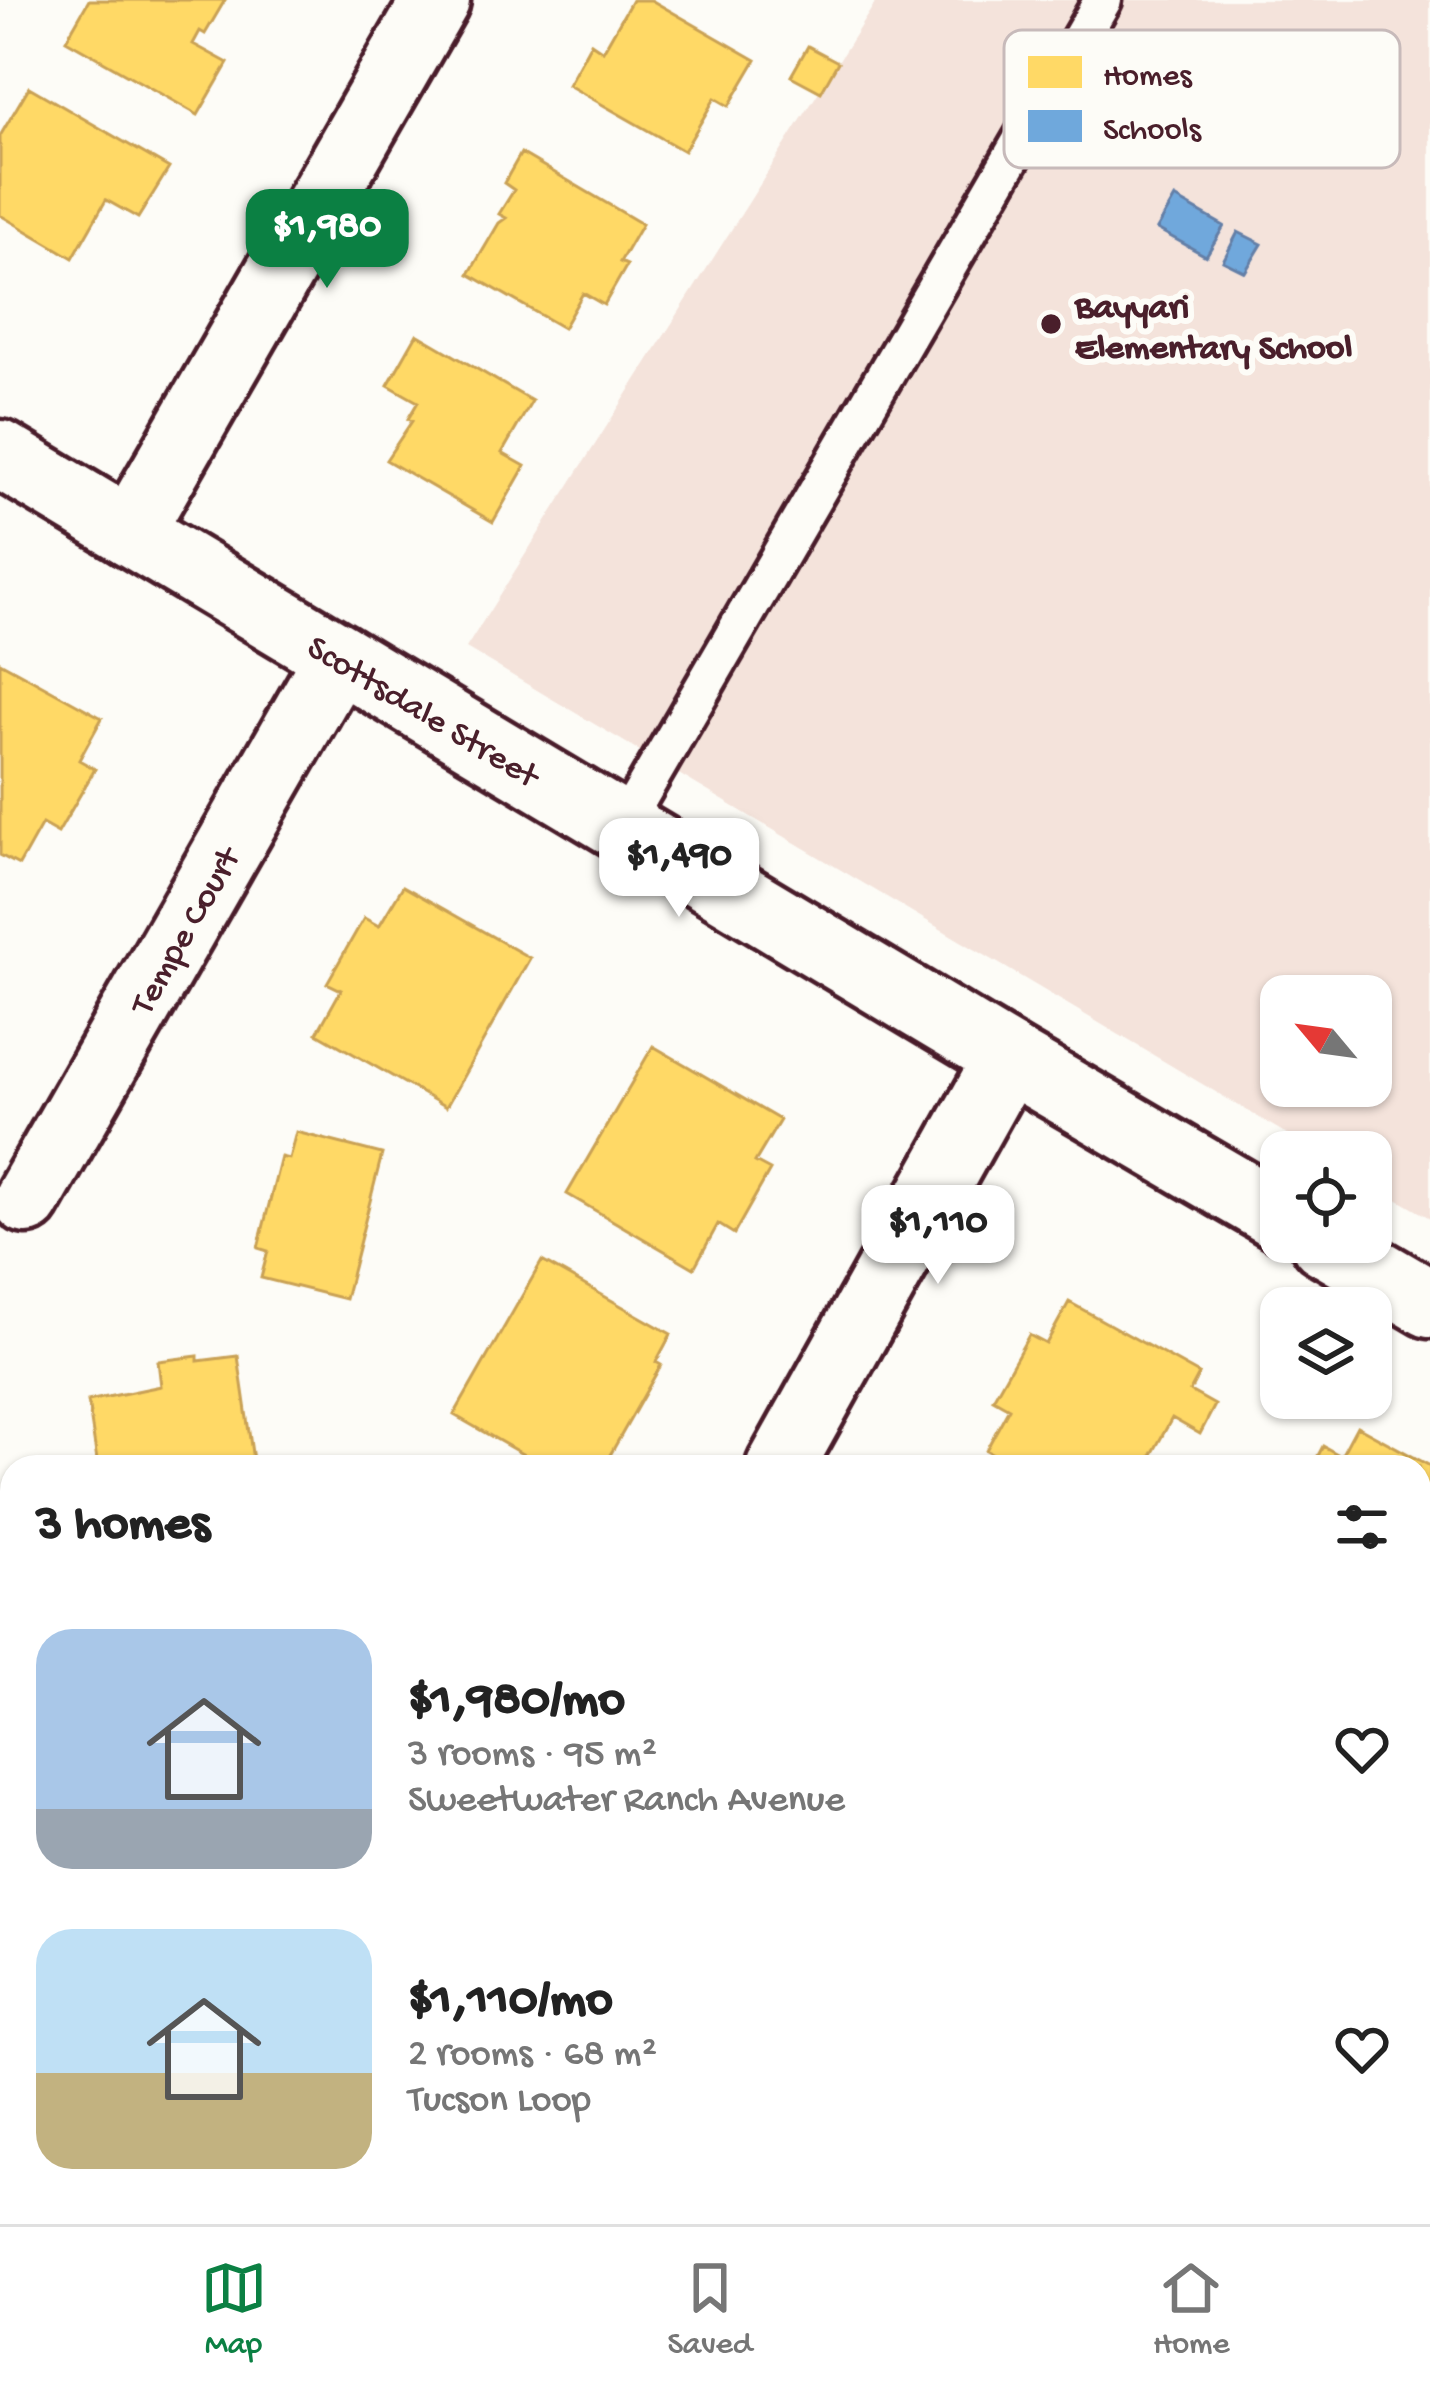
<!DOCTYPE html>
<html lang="en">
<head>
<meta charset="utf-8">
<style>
  :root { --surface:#fff; --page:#f6f6f6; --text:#222; --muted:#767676; --line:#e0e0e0; --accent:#0b8043 }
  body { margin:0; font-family:"Gochi Hand",sans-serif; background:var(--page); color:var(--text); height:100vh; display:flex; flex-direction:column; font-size:45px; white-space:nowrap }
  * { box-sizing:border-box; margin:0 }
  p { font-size:39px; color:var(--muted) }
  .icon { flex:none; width:66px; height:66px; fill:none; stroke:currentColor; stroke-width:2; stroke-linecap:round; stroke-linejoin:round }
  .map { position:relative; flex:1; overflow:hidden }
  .details { position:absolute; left:0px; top:1455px; width:1431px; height:771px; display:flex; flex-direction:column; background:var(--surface); border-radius:36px 36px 0 0; box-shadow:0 3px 9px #0004 }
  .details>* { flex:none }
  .needle { width:78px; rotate:299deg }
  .controls { position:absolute; left:1260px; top:975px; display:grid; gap:24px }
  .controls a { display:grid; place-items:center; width:132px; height:132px; border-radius:24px; background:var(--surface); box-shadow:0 3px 9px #0004; font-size:60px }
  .price { position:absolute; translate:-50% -102px; padding:0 27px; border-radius:24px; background:#fff; color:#222; font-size:39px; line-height:78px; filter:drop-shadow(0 3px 6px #0008) }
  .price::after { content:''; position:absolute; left:50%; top:72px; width:36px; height:27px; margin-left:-18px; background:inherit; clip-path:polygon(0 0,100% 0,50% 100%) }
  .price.selected { background:var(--accent); color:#fff }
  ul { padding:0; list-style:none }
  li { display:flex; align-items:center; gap:36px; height:300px; padding:0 36px }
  li span { display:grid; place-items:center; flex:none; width:336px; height:240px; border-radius:36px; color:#555 }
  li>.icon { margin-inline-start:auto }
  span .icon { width:144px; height:144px; fill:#fffc; stroke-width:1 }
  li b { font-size:51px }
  h2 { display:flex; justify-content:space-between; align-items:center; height:144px; padding:0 36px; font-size:51px }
  .dock { display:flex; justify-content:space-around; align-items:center; height:168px; border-top:3px solid var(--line); background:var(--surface); font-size:33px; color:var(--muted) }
  .dock a { display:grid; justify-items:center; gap:6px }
  .dock .selected { color:var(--accent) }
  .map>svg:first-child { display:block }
</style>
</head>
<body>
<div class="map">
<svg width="1430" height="2224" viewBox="0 0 1430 2224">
  <rect width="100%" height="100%" fill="#fdfcf7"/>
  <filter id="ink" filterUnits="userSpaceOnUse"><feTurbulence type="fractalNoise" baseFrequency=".00833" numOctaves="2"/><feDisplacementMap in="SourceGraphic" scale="24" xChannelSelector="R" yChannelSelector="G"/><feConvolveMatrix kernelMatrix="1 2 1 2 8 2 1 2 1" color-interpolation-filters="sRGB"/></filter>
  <g filter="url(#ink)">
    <path fill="#f4e3db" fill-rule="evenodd" d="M877 0H1430V1218L1371 1184V1152H1317L466 648ZM1281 996H1371V1086H1281Z"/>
    <path fill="#ffd966" stroke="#c9a154" stroke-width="3" d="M89 0H225L205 34 200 31 193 44 228 63 198 115 66 40Z
      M632 0H651L756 60 729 106 715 98 684 151 568 85 591 43 603 51Z
      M808 46 838 62 821 92 791 76Z
      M29 87 169 168 138 218 106 200 73 258 0 215V136Z
      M521 153 642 224 620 262 627 265 604 305 583 293 563 328 469 274 499 223 506 218 499 214 514 190 504 183Z
      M417 334 532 401 502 453 525 466 493 522 386 460 412 421 408 419 418 402 388 385Z
      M0 662 102 718 79 760 95 769 58 833 42 824 19 865 0 855Z
      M403 886 530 958 446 1107 317 1033 341 990 327 983 364 918 379 926Z
      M653 1046 780 1120 755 1162 770 1170 734 1234 718 1224 694 1268 567 1194Z
      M296 1132 382 1154 345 1299 261 1278 268 1251 258 1248 281 1157 289 1159Z
      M542 1261 671 1334 656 1362 661 1365 606 1462 601 1460 596 1467H545L454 1415Z
      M1069 1302 1199 1374 1190 1391 1215 1405 1200 1434 1172 1418 1145 1467H1016L986 1450 1009 1408 993 1399 1029 1335 1046 1344Z
      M198 1356V1361L238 1356 254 1467H98L88 1401 161 1386 158 1361Z
      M1357 1426 1430 1466V1487L1422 1501 1430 1505V1525L1419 1545V1467H1312L1323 1446 1341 1456Z
      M1419 1555 1430 1561V1595L1419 1615Z
      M12 1879V2015L0 2008V1901Z
      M449 2214H654L648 2224H452L446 2221Z
      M903 2214H1080L1074 2224H897Z"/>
    <path fill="#6fa8dc" stroke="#647fa7" stroke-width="3" d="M1175 198 1224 226 1206 256 1157 229Z
      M1238 232 1262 244 1245 272 1223 261Z"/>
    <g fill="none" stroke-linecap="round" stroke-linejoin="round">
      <defs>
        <path id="service" d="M622 827 1103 0"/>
        <g id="minor">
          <path id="s1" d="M0 454 1008 1058 1281 1217"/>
          <path d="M130 532 436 0"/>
          <path id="s2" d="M27 1200 338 657"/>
          <path d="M1324 1242 1430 1304"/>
          <path d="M780 1467 1008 1058"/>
          <path d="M1419 1924 1430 1905"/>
          <path d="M30 2224 40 2214"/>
          <path d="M1251 2224 1256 2214"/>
        </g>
      </defs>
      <use href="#service" stroke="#4a1f2b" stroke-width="45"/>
      <use href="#minor" stroke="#4a1f2b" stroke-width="75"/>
      <use href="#service" stroke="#fdfcf7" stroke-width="36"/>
      <use href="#minor" stroke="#fdfcf7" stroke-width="66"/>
    </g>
  </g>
  <circle fill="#4a1f2b" stroke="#fdfcf7" stroke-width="4.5" cx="1051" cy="324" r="12"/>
  <g text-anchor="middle" stroke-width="12" stroke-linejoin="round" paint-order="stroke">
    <g font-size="36" font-weight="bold" fill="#4a1f2b" stroke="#fdfcf7" text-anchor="start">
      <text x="1075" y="316">Bayyari<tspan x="1075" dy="41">Elementary School</tspan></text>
    </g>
    <g font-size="36" fill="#4a1f2b" stroke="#fdfcf7">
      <text dy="13" stroke="none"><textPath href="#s1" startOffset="495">Scottsdale Street</textPath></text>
      <text dy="13" stroke="none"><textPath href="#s2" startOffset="312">Tempe Court</textPath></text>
    </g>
  </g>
  <rect x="1004" y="30" width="396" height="138" rx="18" fill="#fdfcf7" stroke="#c7baba" stroke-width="3"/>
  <rect x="1028" y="56" width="54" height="32" fill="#ffd966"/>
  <rect x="1028" y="110" width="54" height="32" fill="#6fa8dc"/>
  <g font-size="33" fill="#4a1f2b">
    <text x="1103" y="84">Homes</text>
    <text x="1103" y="138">Schools</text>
  </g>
</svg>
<div class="controls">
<a><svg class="needle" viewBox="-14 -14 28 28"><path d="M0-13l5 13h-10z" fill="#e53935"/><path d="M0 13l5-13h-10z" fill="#767676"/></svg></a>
<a><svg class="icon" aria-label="locate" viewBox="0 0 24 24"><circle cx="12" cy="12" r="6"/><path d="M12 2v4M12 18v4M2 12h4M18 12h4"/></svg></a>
<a><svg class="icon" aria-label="layers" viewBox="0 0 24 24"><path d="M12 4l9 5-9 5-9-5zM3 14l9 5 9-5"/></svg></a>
</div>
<b class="price selected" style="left:327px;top:291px">$1,980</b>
<b class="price" style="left:679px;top:920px">$1,490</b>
<b class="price" style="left:938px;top:1287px">$1,110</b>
<section class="details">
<h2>3 homes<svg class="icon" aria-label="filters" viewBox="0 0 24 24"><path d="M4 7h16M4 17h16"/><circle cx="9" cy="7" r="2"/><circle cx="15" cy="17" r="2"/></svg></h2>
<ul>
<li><span style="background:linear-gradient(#a9c7e8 75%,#9aa5b1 0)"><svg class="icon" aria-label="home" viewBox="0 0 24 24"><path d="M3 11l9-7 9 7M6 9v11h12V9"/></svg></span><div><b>$1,980/mo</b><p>3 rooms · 95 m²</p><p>Sweetwater Ranch Avenue</p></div><svg class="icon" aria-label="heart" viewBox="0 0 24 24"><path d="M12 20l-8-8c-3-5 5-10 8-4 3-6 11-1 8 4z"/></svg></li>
<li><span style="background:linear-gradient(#bfe0f5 60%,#c2b280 0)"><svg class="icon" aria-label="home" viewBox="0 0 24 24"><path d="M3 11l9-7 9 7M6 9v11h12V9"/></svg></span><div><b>$1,110/mo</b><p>2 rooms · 68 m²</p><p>Tucson Loop</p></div><svg class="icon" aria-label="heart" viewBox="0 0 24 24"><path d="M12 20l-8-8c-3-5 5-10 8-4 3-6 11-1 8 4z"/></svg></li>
</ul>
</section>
</div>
<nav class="dock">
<a class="selected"><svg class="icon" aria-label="map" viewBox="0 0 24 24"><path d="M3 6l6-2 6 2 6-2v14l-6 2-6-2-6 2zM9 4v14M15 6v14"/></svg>Map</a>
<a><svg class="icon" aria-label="saved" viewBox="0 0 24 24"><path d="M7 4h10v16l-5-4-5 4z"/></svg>Saved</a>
<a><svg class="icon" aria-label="home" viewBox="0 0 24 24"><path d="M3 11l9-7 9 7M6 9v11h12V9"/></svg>Home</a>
</nav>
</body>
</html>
